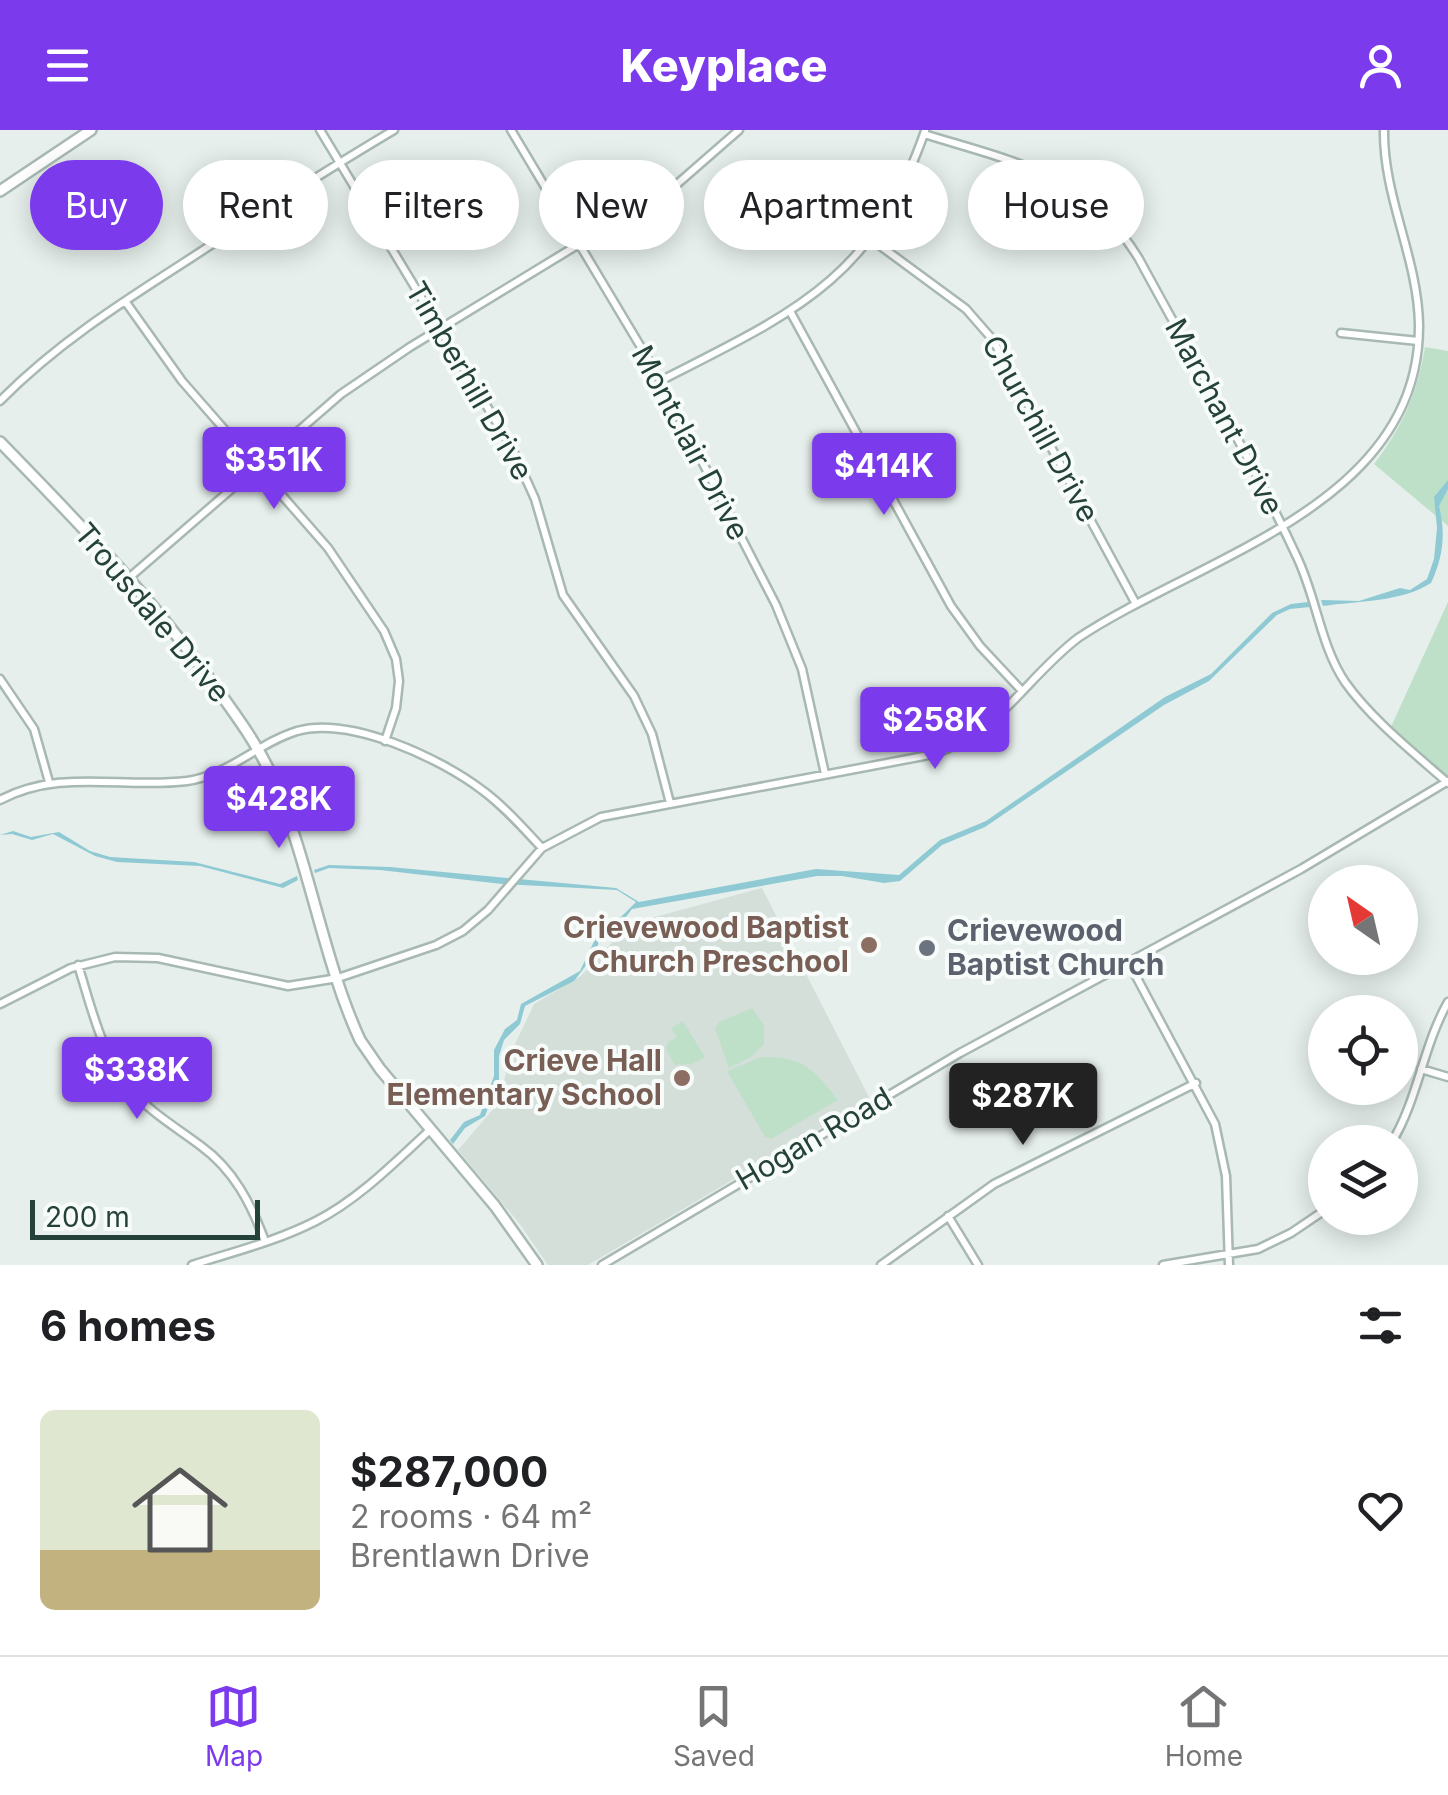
<!DOCTYPE html>
<html lang="en">
<head>
<meta charset="utf-8">
<style>
  :root { --surface:#fff; --page:#f6f6f6; --text:#202124; --muted:#757577; --line:#e0e0e0; --accent:#7c3aed }
  body { margin:0; font-family:Inter,sans-serif; background:var(--page); color:var(--text); height:100vh; display:flex; flex-direction:column; font-size:38px; white-space:nowrap }
  * { box-sizing:border-box; margin:0 }
  p { font-size:32px; color:var(--muted) }
  .icon { flex:none; width:55px; height:55px; fill:none; stroke:currentColor; stroke-width:2; stroke-linecap:round; stroke-linejoin:round }
  .map { position:relative; height:1135px; overflow:hidden }
  .drawer { display:flex; flex-direction:column; background:var(--surface); flex:1 }
  .drawer>* { flex:none }
  .guide { position:absolute; left:30px; top:30px; width:1390px; height:90px; display:flex; gap:20px }
  .needle { width:65px; rotate:326deg }
  .tools { position:absolute; left:1308px; top:735px; display:grid; gap:20px }
  .tools a { display:grid; place-items:center; width:110px; height:110px; border-radius:50%; background:var(--surface); box-shadow:0 5px 25px #0003; font-size:50px }
  .scale { position:absolute; left:30px; bottom:25px; width:230px; box-sizing:border-box; padding-left:10px; border:5px solid #24423a; border-top:0; font-size:28px; line-height:35px; white-space:nowrap; color:#24423a; -webkit-text-stroke:8px #f7fbf9; paint-order:stroke }
  .price { position:absolute; translate:-50% -85px; padding:0 22px; border-radius:10px; background:var(--accent); color:#fff; font-size:32px; line-height:65px; filter:drop-shadow(0 2px 5px #0008) }
  .price::after { content:''; position:absolute; left:50%; top:60px; width:30px; height:22px; margin-left:-15px; background:inherit; clip-path:polygon(0 0,100% 0,50% 100%) }
  .price.selected { background:#222; color:#fff }
  ul { padding:0; list-style:none }
  li { display:flex; align-items:center; gap:30px; height:250px; padding:0 40px }
  li+li { border-top:2px solid var(--line) }
  li span { display:grid; place-items:center; flex:none; width:280px; height:200px; border-radius:15px; color:#555 }
  li>.icon { margin-inline-start:auto }
  span .icon { width:120px; height:120px; fill:#fffc; stroke-width:1 }
  li b { font-size:42px }
  h2 { display:flex; justify-content:space-between; align-items:center; height:120px; padding:0 40px; font-size:42px }
  .chip { padding:0 35px; border-radius:45px; background:var(--surface); box-shadow:0 5px 25px #0003; font-size:35px; line-height:90px }
  .chip.selected { background:var(--accent); color:#fff }
  header { display:flex; justify-content:space-between; align-items:center; height:130px; padding:0 40px; background:var(--accent); color:#fff; font-size:45px; font-weight:800 }
  .tab-bar { display:flex; justify-content:space-around; align-items:center; height:140px; border-top:2px solid var(--line); background:var(--surface); font-size:28px; color:var(--muted) }
  .tab-bar a { display:grid; justify-items:center; gap:5px }
  .tab-bar .selected { color:var(--accent) }
  .map>svg:first-child { display:block }
</style>
</head>
<body>
<header><svg class="icon" aria-label="menu" viewBox="0 0 24 24"><path d="M4 6h16M4 12h16M4 18h16"/></svg>Keyplace<svg class="icon" aria-label="person" viewBox="0 0 24 24"><circle cx="12" cy="8" r="4"/><path d="M4 21q1-7 8-7t8 7"/></svg></header>
<div class="map">
<svg width="1448" height="1135" viewBox="0 0 1448 1135">
  <rect width="100%" height="100%" fill="#e6efeb"/>
  <path fill="#d4dfda" d="M762 758 870 969 588 1135H548L519 1093 458 1020 500 971 509 927 534 874 581 846 629 794Z"/>
  <path fill="#bfe0c8" d="M1425 217 1448 221V396L1374 334C1402 298 1418 261 1425 217Z
    M1448 472V653L1390 599Z
    M752 878 764 895V914L751 927 729 938 715 899 719 892Z
    M683 891 705 927 692 934 675 935 666 919 668 912 677 907 671 898Z
    M761 927C804 927 813 938 838 970L771 1009 765 1007 727 941Z"/>
  <path fill="#8ec9d4" d="M1448 350V359L1439 376C1446 404 1443 427 1431 453 1402 472 1357 471 1323 476L1321 470 1359 471 1400 458 1410 460 1427 449 1434 429 1437 398 1434 367Z
    M1308 472 1310 477 1290 479 1277 485 1209 551 1164 575 985 697 942 715 900 751 884 753 842 746H817L632 779 622 792 599 807 597 821 574 851 525 876 520 894 504 910 499 926V950L485 986 465 998 453 1014 450 1010 464 992 480 985 494 946V920L505 899 517 890 521 874 580 841 599 801 618 790 636 772 617 760 502 754 380 740 329 738 315 743 314 740 329 735 390 737 616 758 639 772 816 739 899 745 940 710 986 691 1165 567 1211 544 1272 483 1291 474Z
    M13 701 31 707 59 702 90 721 110 727 194 732 280 754 297 746 298 750 283 758 200 736 117 732 95 726 53 704 32 710 12 704 0 705Z"/>
  <g fill="none" stroke-linecap="round" stroke-linejoin="round">
    <defs>
      <path id="minor" d="M320 0 512 318 535 369 563 465 634 566 652 604 670 673
        M511 0 657 244 776 475 802 539 825 644
        M924 4C1011 31 1088 44 1139 129 1192 227 1249 324 1296 425 1316 465 1320 515 1345 552 1372 590 1413 622 1448 653
        M871 109 966 179 993 210 1136 474
        M125 171 182 251 328 418 384 501 396 529 399 551 396 578 385 611
        M791 183 951 476 980 516 1022 561
        M1341 203 1418 211
        M660 251C791 184 873 151 925 1
        M0 271C57 213 124 171 191 128 258 84 325 41 394 0
        M130 447 341 264 410 217 676 55 739 0
        M0 549 34 599 49 652
        M0 670C61 638 122 659 187 651 229 645 258 613 297 601 350 586 440 628 482 660 504 676 523 698 542 718
        M78 835C91 876 101 923 129 957 149 982 176 997 201 1016 234 1040 251 1074 265 1111
        M1130 835 1215 994 1226 1046 1229 1135
        M0 874 71 838 115 827 158 828 288 856 338 848 436 815 463 801 488 780 542 718 601 687 924 626C996 610 1023 550 1078 508 1199 427 1420 376 1419 195 1418 128 1383 67 1384 0
        M1421 939 1448 947
        M1392 1012C1418 969 1423 916 1448 872
        M948 1086 978 1135
        M192 1135C233 1122 277 1111 316 1091 359 1069 395 1032 431 999
        M602 1135 960 923 1301 739 1448 651
        M881 1135 994 1054 1196 953
        M1163 1135 1258 1119 1291 1103 1325 1080"/>
      <path id="tertiary" d="M0 61 91 0
        M0 312C75 389 149 465 212 552 234 583 258 614 273 649 310 733 322 827 360 910L380 939 495 1076 537 1135"/>
    </defs>
    <use href="#minor" stroke="#a8b8b2" stroke-width="11"/>
    <use href="#tertiary" stroke="#a8b8b2" stroke-width="14"/>
    <use href="#minor" stroke="#fff" stroke-width="6"/>
    <use href="#tertiary" stroke="#fff" stroke-width="9"/>
  </g>
  <g fill="#8d6e63" stroke="#f7fbf9" stroke-width="4">
    <circle cx="869" cy="815" r="10"/>
    <circle cx="682" cy="948" r="10"/>
  </g>
  <circle fill="#6b7280" stroke="#f7fbf9" stroke-width="4" cx="927" cy="818" r="10"/>
  <g text-anchor="middle" stroke-width="8" stroke-linejoin="round" paint-order="stroke">
    <g font-size="30" fill="#24423a" stroke="#f7fbf9">
      <text transform="translate(469 251) rotate(60)" y="10">Timberhill Drive</text>
      <text transform="translate(1224 287) rotate(62)" y="10">Marchant Drive</text>
      <text transform="translate(1040 299) rotate(61)" y="10">Churchill Drive</text>
      <text transform="translate(690 313) rotate(62)" y="10">Montclair Drive</text>
      <text transform="translate(152 483) rotate(50)" y="10">Trousdale Drive</text>
      <text transform="translate(814 1009) rotate(-30)" y="10">Hogan Road</text>
    </g>
    <g font-size="30" font-weight="bold" fill="#785e54" stroke="#f7fbf9" text-anchor="end">
      <text x="849" y="808">Crievewood Baptist<tspan x="849" dy="34">Church Preschool</tspan></text>
      <text x="662" y="941">Crieve Hall<tspan x="662" dy="34">Elementary School</tspan></text>
    </g>
    <g font-size="30" font-weight="bold" fill="#5b616d" stroke="#f7fbf9" text-anchor="start">
      <text x="947" y="811">Crievewood<tspan x="947" dy="34">Baptist Church</tspan></text>
    </g>
  </g>
</svg>
<div class="tools">
<a><svg class="needle" viewBox="-14 -14 28 28"><path d="M0-13l5 13h-10z" fill="#e53935"/><path d="M0 13l5-13h-10z" fill="#757577"/></svg></a>
<a><svg class="icon" aria-label="locate" viewBox="0 0 24 24"><circle cx="12" cy="12" r="6"/><path d="M12 2v4M12 18v4M2 12h4M18 12h4"/></svg></a>
<a><svg class="icon" aria-label="layers" viewBox="0 0 24 24"><path d="M12 4l9 5-9 5-9-5zM3 14l9 5 9-5"/></svg></a>
</div>
<div class="scale">200 m</div>
<b class="price" style="left:274px;top:382px">$351K</b>
<b class="price" style="left:884px;top:388px">$414K</b>
<b class="price" style="left:935px;top:642px">$258K</b>
<b class="price" style="left:279px;top:721px">$428K</b>
<b class="price" style="left:137px;top:992px">$338K</b>
<b class="price selected" style="left:1023px;top:1018px">$287K</b>
<div class="guide">
<a class="chip selected">Buy</a>
<a class="chip">Rent</a>
<a class="chip">Filters</a>
<a class="chip">New</a>
<a class="chip">Apartment</a>
<a class="chip">House</a>
</div>
</div>
<section class="drawer">
<h2>6 homes<svg class="icon" aria-label="filters" viewBox="0 0 24 24"><path d="M4 7h16M4 17h16"/><circle cx="9" cy="7" r="2"/><circle cx="15" cy="17" r="2"/></svg></h2>
<ul>
<li><span style="background:linear-gradient(#dfe7d0 70%,#c2b280 0)"><svg class="icon" aria-label="home" viewBox="0 0 24 24"><path d="M3 11l9-7 9 7M6 9v11h12V9"/></svg></span><div><b>$287,000</b><p>2 rooms · 64 m²</p><p>Brentlawn Drive</p></div><svg class="icon" aria-label="heart" viewBox="0 0 24 24"><path d="M12 20l-8-8c-3-5 5-10 8-4 3-6 11-1 8 4z"/></svg></li>
</ul>
</section>
<nav class="tab-bar">
<a class="selected"><svg class="icon" aria-label="map" viewBox="0 0 24 24"><path d="M3 6l6-2 6 2 6-2v14l-6 2-6-2-6 2zM9 4v14M15 6v14"/></svg>Map</a>
<a><svg class="icon" aria-label="saved" viewBox="0 0 24 24"><path d="M7 4h10v16l-5-4-5 4z"/></svg>Saved</a>
<a><svg class="icon" aria-label="home" viewBox="0 0 24 24"><path d="M3 11l9-7 9 7M6 9v11h12V9"/></svg>Home</a>
</nav>
</body>
</html>
